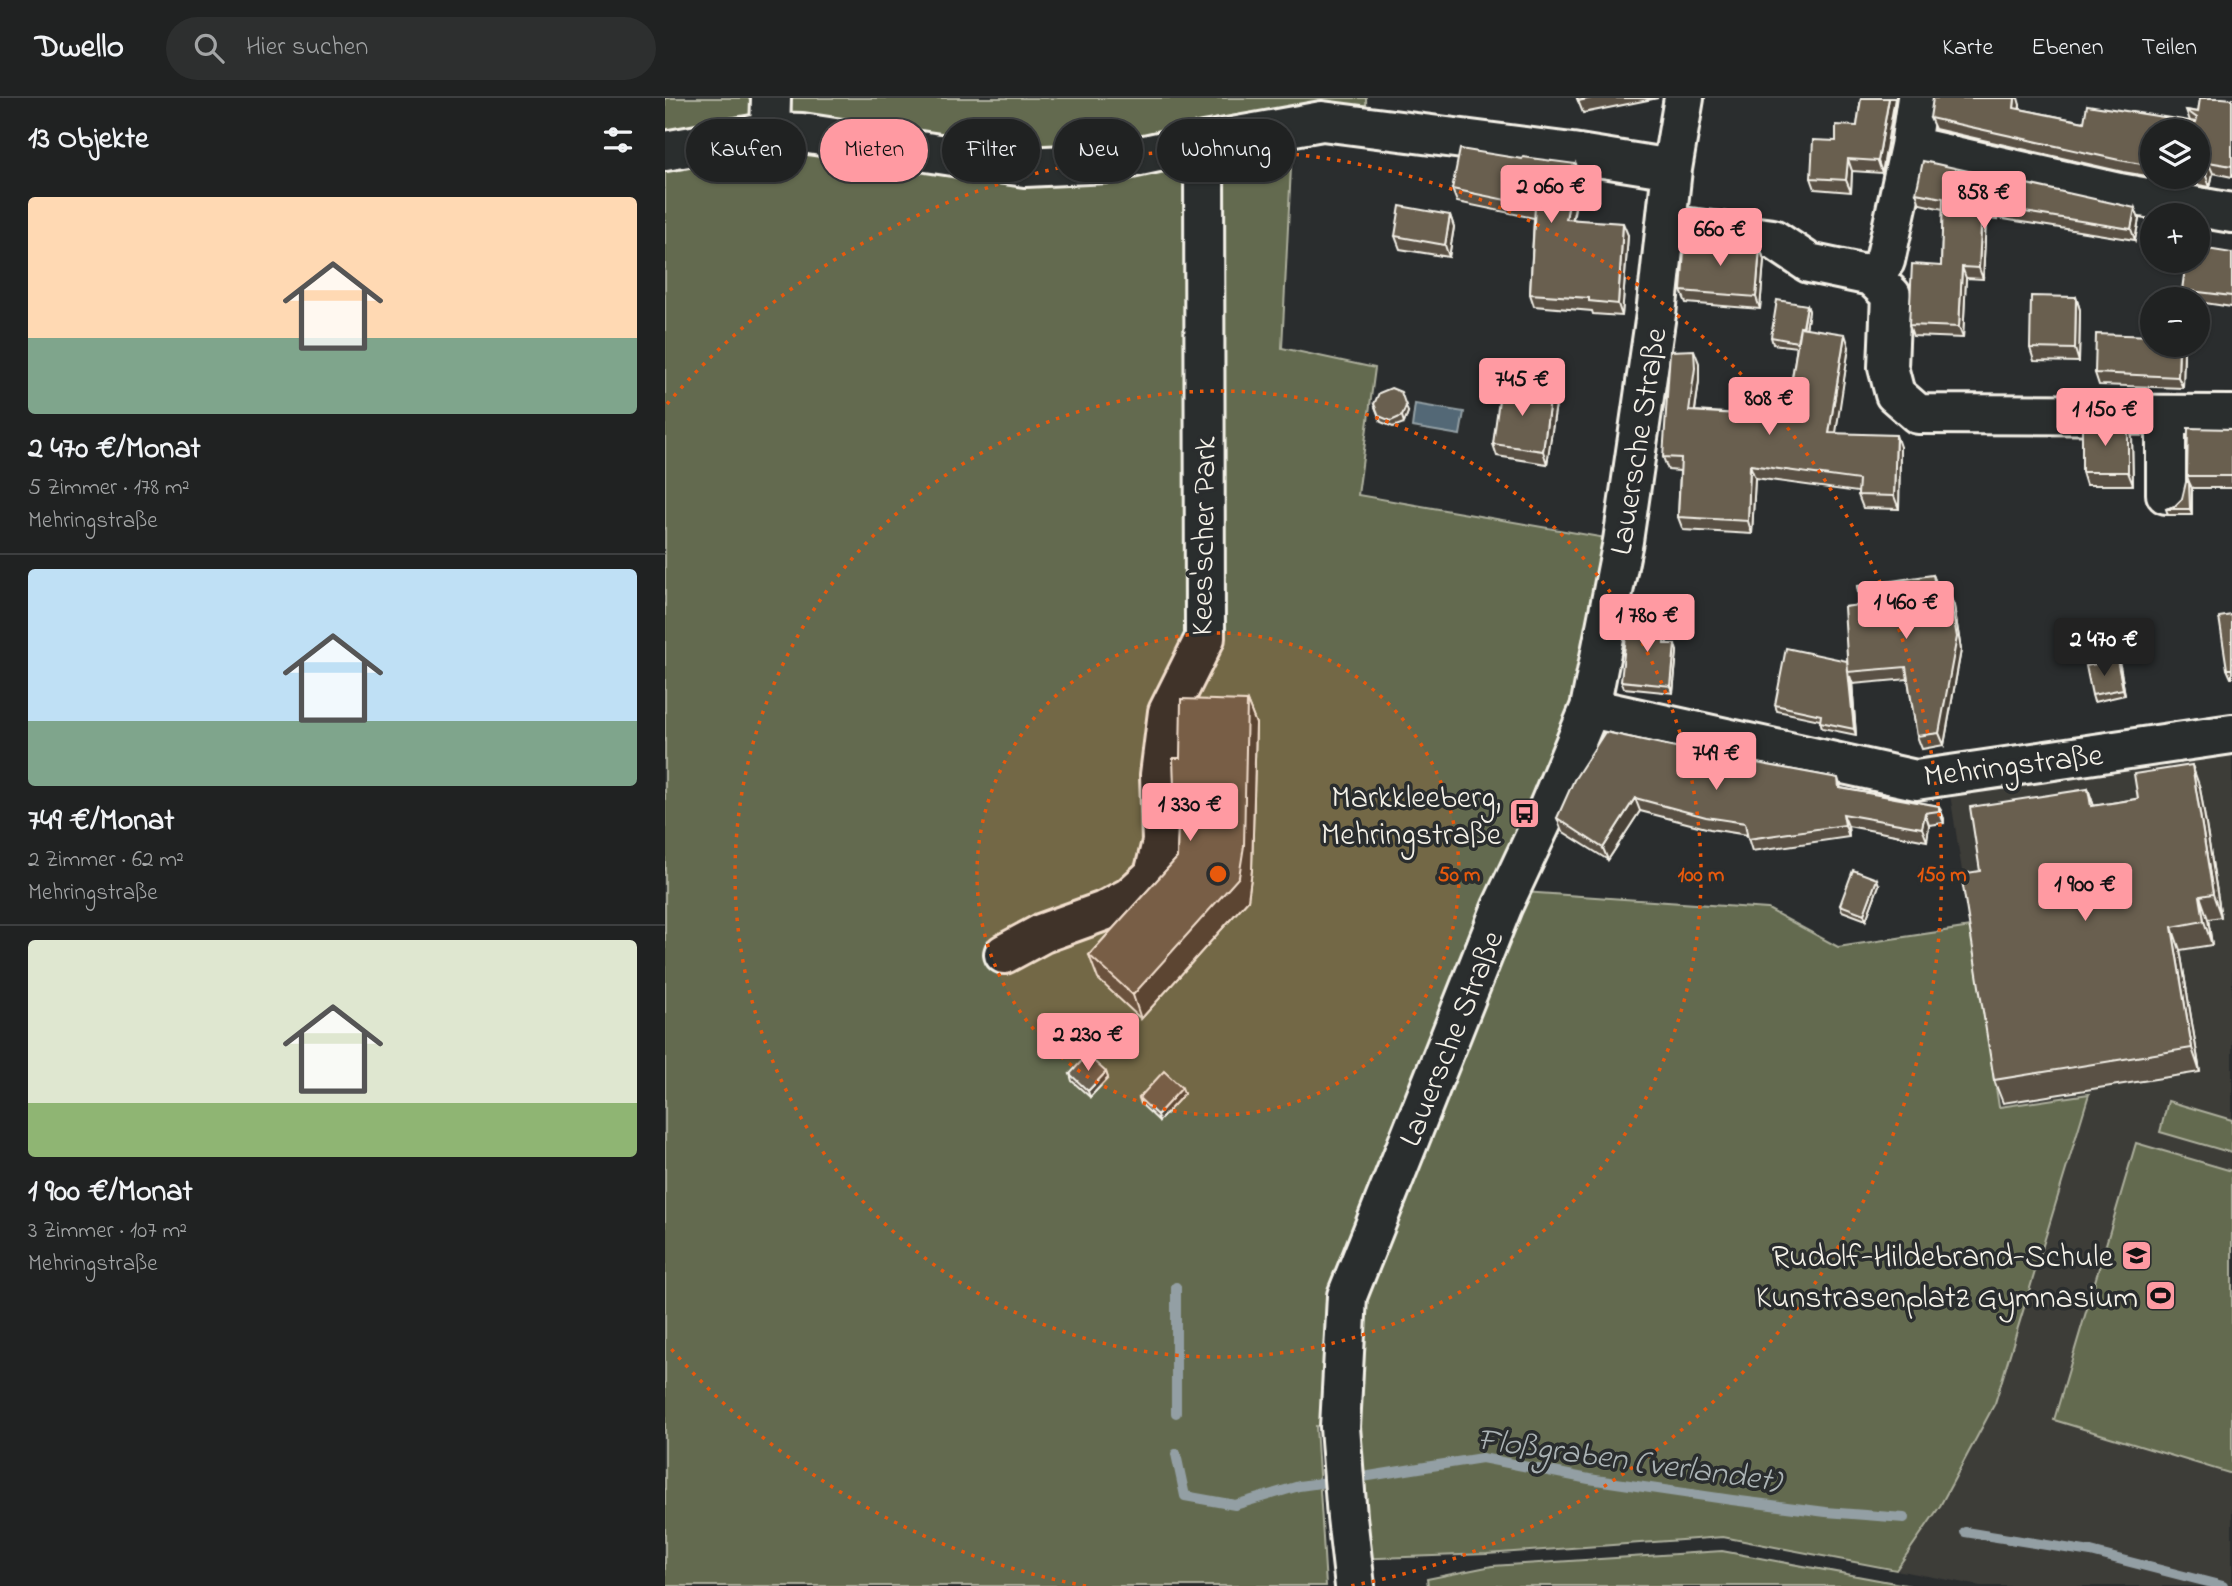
<!DOCTYPE html>
<html lang="de">
<head>
<meta charset="utf-8">
<style>
  :root { --surface:#202222; --page:#2d2f2f; --text:#f1f3f6; --muted:#a2a4a5; --line:#3d3f40; --accent:#ff9aa2 }
  body { margin:0; font-family:"Indie Flower",sans-serif; background:var(--page); color:var(--text); height:100vh; display:flex; flex-direction:column; font-size:26px; white-space:nowrap }
  * { box-sizing:border-box; margin:0 }
  p { font-size:23px; color:var(--muted) }
  .icon { flex:none; width:38px; height:38px; fill:none; stroke:currentColor; stroke-width:2; stroke-linecap:round; stroke-linejoin:round }
  .map { position:relative; flex:1; overflow:hidden }
  .details { display:flex; flex-direction:column; background:var(--surface); width:665px }
  .details>* { flex:none }
  .banner { position:absolute; left:21px; top:21px; width:665px; height:63px; display:flex; gap:14px }
  .buttons { position:absolute; left:1475px; top:21px; display:grid; gap:14px }
  .buttons a { display:grid; place-items:center; width:70px; height:70px; border-radius:50%; background:var(--surface); box-shadow:0 2px 5px #0004,0 0 0 2px var(--line); font-size:35px }
  .price { position:absolute; translate:-50% -60px; padding:0 16px; border-radius:7px; background:var(--accent); color:#111; font-size:23px; line-height:46px; filter:drop-shadow(0 2px 4px #0008) }
  .price::after { content:''; position:absolute; left:50%; top:42px; width:21px; height:16px; margin-left:-10px; background:inherit; clip-path:polygon(0 0,100% 0,50% 100%) }
  .price.selected { background:#222; color:#fff }
  ul { padding:0; list-style:none }
  li { display:grid; align-content:center; gap:14px; height:371px; padding:0 28px }
  li+li { border-top:2px solid var(--line) }
  li span { display:grid; place-items:center; height:217px; border-radius:7px; color:#555 }
  li>.icon { margin-inline-start:auto }
  span .icon { width:126px; height:126px; fill:#fffc; stroke-width:1 }
  li b { font-size:30px }
  h2 { display:flex; justify-content:space-between; align-items:center; height:84px; padding:0 28px; font-size:30px }
  .tag { padding:0 24px; border-radius:32px; background:var(--surface); box-shadow:0 2px 5px #0004,0 0 0 2px var(--line); font-size:24px; line-height:63px }
  .tag.selected { background:var(--accent); color:#111 }
  header { display:flex; align-items:center; gap:42px; box-sizing:border-box; height:98px; padding:0 35px; background:var(--surface); border-bottom:2px solid var(--line) }
  header strong { font-size:33px }
  nav { display:flex; gap:38px; margin-inline-start:auto; font-size:24px }
  .search { width:490px; height:63px; background:var(--page); display:flex; align-items:center; gap:18px; box-sizing:border-box; padding:0 24px; border-radius:38px; color:var(--muted); font-size:26px }
  main { display:flex; flex:1; min-height:0 }
  .map>svg:first-child { display:block }
</style>
</head>
<body>
<header>
<strong>Dwello</strong>
<div class="search"><svg class="icon" aria-label="search" viewBox="0 0 24 24"><circle cx="10" cy="10" r="6"/><path d="M15 15l6 6"/></svg>Hier suchen</div>
<nav><a>Karte</a><a>Ebenen</a><a>Teilen</a></nav>
</header>
<main>
<section class="details">
<h2>13 Objekte<svg class="icon" aria-label="filters" viewBox="0 0 24 24"><path d="M4 7h16M4 17h16"/><circle cx="9" cy="7" r="2"/><circle cx="15" cy="17" r="2"/></svg></h2>
<ul>
<li><span style="background:linear-gradient(#ffd9b3 65%,#7fa58c 0)"><svg class="icon" aria-label="home" viewBox="0 0 24 24"><path d="M3 11l9-7 9 7M6 9v11h12V9"/></svg></span><div><b>2 470 €/Monat</b><p>5 Zimmer · 178 m²</p><p>Mehringstraße</p></div></li>
<li><span style="background:linear-gradient(#bfe0f5 70%,#7fa58c 0)"><svg class="icon" aria-label="home" viewBox="0 0 24 24"><path d="M3 11l9-7 9 7M6 9v11h12V9"/></svg></span><div><b>749 €/Monat</b><p>2 Zimmer · 62 m²</p><p>Mehringstraße</p></div></li>
<li><span style="background:linear-gradient(#dfe7d0 75%,#8fb573 0)"><svg class="icon" aria-label="home" viewBox="0 0 24 24"><path d="M3 11l9-7 9 7M6 9v11h12V9"/></svg></span><div><b>1 900 €/Monat</b><p>3 Zimmer · 107 m²</p><p>Mehringstraße</p></div></li>
</ul>
</section>
<div class="map">
<svg width="1567" height="1488" viewBox="0 0 1567 1488">
  <rect width="100%" height="100%" fill="#2a2d2e"/>
  <filter id="ink" filterUnits="userSpaceOnUse"><feTurbulence type="fractalNoise" baseFrequency=".0143" numOctaves="2"/><feDisplacementMap in="SourceGraphic" scale="14" xChannelSelector="R" yChannelSelector="G"/><feConvolveMatrix kernelMatrix="1 2 1 2 8 2 1 2 1" color-interpolation-filters="sRGB"/></filter>
  <g filter="url(#ink)">
    <path fill="#3d3c38" d="M1567 636V1488H1315L1231 1472 1275 1408 1424 996 1334 1009 1282 677Z"/>
    <path fill="#646b50" stroke="#acae9c" stroke-width="2" d="M0 0H701L702 29H628L617 250 710 270 693 397 958 443 925 610 844 793 1103 811 1173 849 1306 829 1334 1009 1424 996 1330 1305 1275 1408 1231 1472 1058 1439 822 1456 688 1461 675 1329 651 1328 661 1488H0Z
      M1503 1003 1567 1022V1055L1495 1034Z
      M1471 1045 1567 1073V1376L1389 1322Z
      M1057 1453 1246 1488H763L762 1481 827 1468Z"/>
    <path fill="#526876" stroke="#939fa4" stroke-width="2" d="M750 306 799 314 795 337 747 329Z"/>
    <g fill="none" stroke-linecap="round" stroke-linejoin="round">
      <path stroke="#939fa4" stroke-width="10" d="M511 1189V1315
        M511 1356 520 1398 570 1407 634 1388 670 1383
        M685 1381 817 1360 924 1381 1067 1402 1161 1414 1239 1420
        M1300 1434 1426 1454 1558 1488"/>
      <defs>
        <path id="minor" d="M105 34 106 0
          M1245 48 1454 95 1567 115
          M0 53 105 34 137 35 360 69 443 65 539 44 657 23 907 55 1007 71
          M1002 127 1108 141 1144 165 1206 178 1220 163 1245 48 1252 0
          M1206 178 1226 197 1223 269 1230 296 1253 316 1567 317
          M1501 396V317
          M925 610 1251 682 1567 636
          M339 856 378 835 439 813 465 799 489 777 497 744 495 677 503 614 540 540 539 44
          M690 1488 682 1419 675 1329 682 1198 837 809 882 713 925 610 958 443 991 216 1007 71 1019 0"/>
      </defs>
      <use href="#minor" stroke="#f4f1e8" stroke-width="44"/>
      <use href="#minor" stroke="#2a2d2e" stroke-width="38"/>
    </g>
    <path fill="#5a5145" stroke="#f4f1e8" stroke-width="2" d="M912 0H993L918 15Z
      M1196 0H1230L1217 75 1187 73 1186 94 1150 91 1146 80 1171 43 1192 28Z
      M1567 1V79L1548 75 1545 89 1488 79H1533V33H1488V79L1458 74 1270 31 1265 20 1355 7V11L1419 24 1525 23 1521 12 1533 14Z
      M916 79 908 121 963 137 957 218 928 216 927 213 869 208 865 196 869 120 792 104 787 91Z
      M1251 95 1474 121 1470 142 1332 120V122L1321 120 1318 181 1301 180 1298 240 1248 238 1244 227 1276 168 1278 111 1255 106Z
      M785 117 789 129 784 159 735 151 730 138Z
      M1095 149 1099 162 1095 211 1021 205 1016 193Z
      M1567 155V209L1533 204V201H1521L1517 192 1541 159Z
      M1411 199 1415 212 1414 264 1369 263 1365 250Z
      M1142 207 1144 213 1141 230 1184 249 1170 335 1235 349 1234 411 1198 410 1193 397V394L1090 380 1087 436 1018 432 1013 419 1015 373 1003 372 998 359 1034 265V283L1030 313 1121 319 1132 249 1108 246 1106 239Z
      M1519 251 1518 290 1434 287 1430 275Z
      M886 294 891 306 882 366 832 358 828 346Z
      M709 306 743 314 739 325 728 329 716 324Z
      M1463 326 1467 339 1468 387H1421L1417 374Z
      M1567 331V390H1527V417H1503L1501 411 1510 408 1517 401 1524 384 1522 378Z
      M1268 477 1273 489 1274 497 1284 495 1289 508 1296 552 1279 647 1257 651 1252 638 1243 581 1188 586 1187 584 1191 637 1157 630 1155 622 1112 613 1110 607 1182 563 1195 507Z
      M1567 517V580H1566L1562 571Z
      M1003 530 1001 546 1012 553 1008 595 959 590 956 583Z
      M1455 568 1460 597 1429 604 1427 597Z
      M582 603 591 626 587 772 583 802 476 921 433 881 424 857 512 760 514 701 509 689 515 660Z
      M1053 658 1173 680 1176 690 1274 708 1279 721V725L1264 727 1262 743 1183 728 1184 739 1087 753 1082 737 1045 731 975 713 943 762 897 733 892 720Z
      M1535 690 1556 819 1543 821 1547 847 1515 852 1535 974 1338 1005 1329 982 1315 773 1423 691 1429 708Z
      M1214 787 1201 822 1177 813 1175 807Z
      M441 974 443 980 425 999 407 983 405 976Z
      M517 990 519 996 494 1023 476 1006 474 1000Z"/>
    <path fill="#4a4238" stroke="#f4f1e8" stroke-width="2" d="M1224 0H1230L1217 75 1213 63Z
      M1350 0H1353L1355 7 1353 22 1349 10Z
      M1183 61 1187 73 1186 94 1181 82Z
      M1543 64 1548 75 1545 89 1541 78Z
      M911 66 916 79 905 133 901 121Z
      M1317 109 1321 120 1318 181 1314 170Z
      M1470 110 1474 121 1470 142 1466 131Z
      M785 117 789 129 784 159 780 147Z
      M958 125 963 137 957 218 953 206Z
      M1095 149 1099 162 1095 211 1091 199Z
      M1297 169 1301 180 1298 240 1294 229Z
      M1411 199 1415 212 1414 264 1410 251Z
      M1142 207 1144 213 1138 250 1136 244Z
      M1180 236 1184 249 1169 348 1164 335Z
      M1514 247H1517L1519 251 1518 290 1513 279Z
      M1029 252 1034 265V283L1028 326 1024 313Z
      M886 294 891 306 882 366 878 353Z
      M741 308 743 314 739 325 737 318Z
      M1463 326 1467 339 1468 387 1463 374Z
      M1231 337 1235 349 1234 411 1229 398Z
      M1085 367 1090 380 1087 436 1083 423Z
      M1524 384 1527 390V417L1525 411Z
      M1268 477 1273 489 1276 510 1272 497Z
      M1284 495 1289 508 1296 552 1279 647 1274 635Z
      M1000 524 1003 530 1001 552 999 546Z
      M1010 546 1012 553 1008 595 1006 588Z
      M1452 562 1455 568 1460 597 1458 591Z
      M1185 578 1187 584 1191 637 1189 631Z
      M582 603 591 626 587 772 583 802 476 921 468 897Z
      M1527 667 1535 690 1556 819 1548 796Z
      M1423 691 1431 714 1426 708Z
      M970 700 975 713 943 762 938 750Z
      M1274 708 1279 721V725L1274 713Z
      M1260 715 1264 727 1262 743 1257 730Z
      M1178 716 1183 728 1184 739 1180 727Z
      M1212 781 1214 787 1201 822 1199 816Z
      M1535 798 1543 821 1547 847 1539 823Z
      M1507 829 1515 852 1535 974 1527 950Z
      M441 974 443 980 425 999 423 993Z
      M517 990 519 996 494 1023 492 1017Z"/>
    <path fill="#695e50" stroke="#f4f1e8" stroke-width="2" d="M912 0H927L913 3Z
      M1196 0H1224L1213 63 1183 61 1181 82 1146 80 1148 42 1171 43V27L1192 28Z
      M1268 0H1350L1349 10 1419 24 1422 7 1531 24 1532 20 1521 12 1533 14 1535 0H1557L1567 1V68L1543 64 1541 78 1533 76V33H1488V68L1454 62 1265 20Z
      M795 51 857 61 858 59 911 66 901 121 958 125 953 206 924 203V200L865 196 870 108 787 91Z
      M1258 63 1470 110 1466 131 1328 109V111L1317 109 1314 170 1297 169 1294 229 1244 227 1247 166 1276 168 1278 100 1251 95Z
      M735 108 785 117 780 147 730 138Z
      M1020 140 1095 149 1091 199 1016 193Z
      M1542 151 1567 155V198L1517 192 1521 163H1533V158L1541 159Z
      M1366 198 1411 199 1410 251 1365 250Z
      M1112 202 1142 207 1138 229H1135L1132 244 1106 239Z
      M1135 229 1180 236 1164 335 1231 337 1229 398 1193 397 1194 382 1085 367 1083 423 1013 419 1016 360 998 359 1005 253 1029 252 1030 270 1024 313 1121 319Z
      M1431 236 1488 238V247H1514L1513 279 1430 275Z
      M836 287 886 294 878 353 828 346Z
      M726 290 736 294 741 308 737 318 726 323 714 318 709 306 714 295Z
      M1417 326H1463V374H1417Z
      M1523 330 1567 331V378H1522Z
      M1521 384H1524L1525 411H1501L1510 408 1517 401Z
      M1268 477 1272 497 1284 495 1292 539 1274 635 1252 638 1241 569 1183 574 1179 509 1195 507 1192 488Z
      M1567 517V571H1562L1554 519Z
      M963 520 1000 524 999 546H1010L1006 588 956 583Z
      M1121 550 1182 563 1189 631 1155 624 1156 617 1110 607Z
      M1452 562 1458 591 1427 597 1421 568Z
      M516 601 582 603 579 748 574 779 468 897 424 857 512 760 514 689H509L508 660H515Z
      M940 634 1053 658 1173 680 1174 690 1274 708V713L1260 715 1257 730 1178 716 1180 727 1083 741 1080 725 1041 719 970 700 938 750 892 720 909 682Z
      M1527 667 1548 796 1535 798 1539 823 1507 829 1527 950 1329 982 1296 776 1315 773 1305 709 1423 691 1426 708 1473 701 1469 676Z
      M1188 772 1212 781 1199 816 1175 807Z
      M422 957 441 974 423 993 405 976Z
      M499 973 517 990 492 1017 474 1000Z"/>
  </g>
  <circle cx="553" cy="776" r="241" fill="#e8590c" fill-opacity=".12"/>
  <g fill="none" stroke="#e8590c" stroke-width="3.5" stroke-dasharray="3.5 7">
    <circle cx="553" cy="776" r="241"/>
    <circle cx="553" cy="776" r="483"/>
    <path d="M421 1488A724 724 0 0 1 2 1246M2 306A724 724 0 1 1 685 1488"/>
  </g>
  <defs>
    <symbol id="bus-square" viewBox="-11 -11 22 22"><rect x="-9" y="-9" width="18" height="18" rx="4" fill="#ff9aa2" stroke="#2a2d2e"/><path d="M-5-6H5V4H4V6H2V4H-2V6H-4V4H-5ZM-3.5-4V0h7V-4ZM-3.5 1.2v1.5H-2V1.2ZM2 1.2v1.5H3.5V1.2Z" fill="#111"/></symbol>
    <symbol id="school-square" viewBox="-11 -11 22 22"><rect x="-9" y="-9" width="18" height="18" rx="4" fill="#ff9aa2" stroke="#2a2d2e"/><path d="M0-5L7-2L0 1L-7-2ZM-4 1L0 2.5L4 1V4Q0 6-4 4Z" fill="#111"/></symbol>
    <symbol id="stadium-square" viewBox="-11 -11 22 22"><rect x="-9" y="-9" width="18" height="18" rx="4" fill="#ff9aa2" stroke="#2a2d2e"/><path d="M0-5a6.5 5 0 1 0 0 10a6.5 5 0 1 0 0-10ZM-3.5-1.8h7v3.6h-7Z" fill="#111"/></symbol>
  </defs>
  <g fill-rule="evenodd">
    <use href="#bus-square" x="842" y="698" width="35" height="35"/>
    <use href="#school-square" x="1454" y="1140" width="35" height="35"/>
    <use href="#stadium-square" x="1478" y="1180" width="35" height="35"/>
  </g>
  <g text-anchor="middle" stroke-width="7" stroke-linejoin="round" paint-order="stroke">
    <g font-size="32" fill="#f4f1e8" stroke="#2a2d2e">
      <text transform="translate(972 343) rotate(-81)" y="11">Lauersche Straße</text>
      <text transform="translate(537 438) rotate(-89)" y="11">Kees'scher Park</text>
      <text transform="translate(1348 666) rotate(-7)" y="11">Mehringstraße</text>
      <text transform="translate(785 940) rotate(-68)" y="11">Lauersche Straße</text>
    </g>
    <g font-size="32" fill="#f4f1e8" stroke="#2a2d2e" text-anchor="end">
      <text x="836" y="709">Markkleeberg,<tspan x="836" dy="37">Mehringstraße</tspan></text>
      <text x="1448" y="1168">Rudolf-Hildebrand-Schule</text>
      <text x="1473" y="1209">Kunstrasenplatz Gymnasium</text>
    </g>
    <g font-size="33" font-style="italic" fill="#abb3b5" stroke="#2a2d2e">
      <text transform="translate(964 1360) rotate(8)" y="12">Floßgraben (verlandet)</text>
    </g>
  </g>
  <circle cx="553" cy="776" r="10" fill="#e8590c" stroke="#2a2d2e" stroke-width="3.5"/>
  <g font-size="21" text-anchor="middle" font-weight="bold" fill="#e8590c" stroke="#2a2d2e" stroke-width="7" stroke-linejoin="round" paint-order="stroke">
    <text x="794" y="783">50 m</text>
    <text x="1036" y="783">100 m</text>
    <text x="1277" y="783">150 m</text>
  </g>
</svg>
<div class="buttons">
<a><svg class="icon" aria-label="layers" viewBox="0 0 24 24"><path d="M12 4l9 5-9 5-9-5zM3 14l9 5 9-5"/></svg></a>
<a>+</a>
<a>−</a>
</div>
<b class="price" style="left:886px;top:127px">2 060 €</b>
<b class="price" style="left:1319px;top:133px">858 €</b>
<b class="price" style="left:1055px;top:170px">660 €</b>
<b class="price" style="left:857px;top:320px">745 €</b>
<b class="price" style="left:1104px;top:339px">808 €</b>
<b class="price" style="left:1440px;top:350px">1 150 €</b>
<b class="price" style="left:1241px;top:543px">1 460 €</b>
<b class="price" style="left:982px;top:556px">1 780 €</b>
<b class="price selected" style="left:1439px;top:580px">2 470 €</b>
<b class="price" style="left:1051px;top:694px">749 €</b>
<b class="price" style="left:525px;top:745px">1 330 €</b>
<b class="price" style="left:1420px;top:825px">1 900 €</b>
<b class="price" style="left:423px;top:975px">2 230 €</b>
<div class="banner">
<a class="tag">Kaufen</a>
<a class="tag selected">Mieten</a>
<a class="tag">Filter</a>
<a class="tag">Neu</a>
<a class="tag">Wohnung</a>
</div>
</div>
</main>
</body>
</html>
